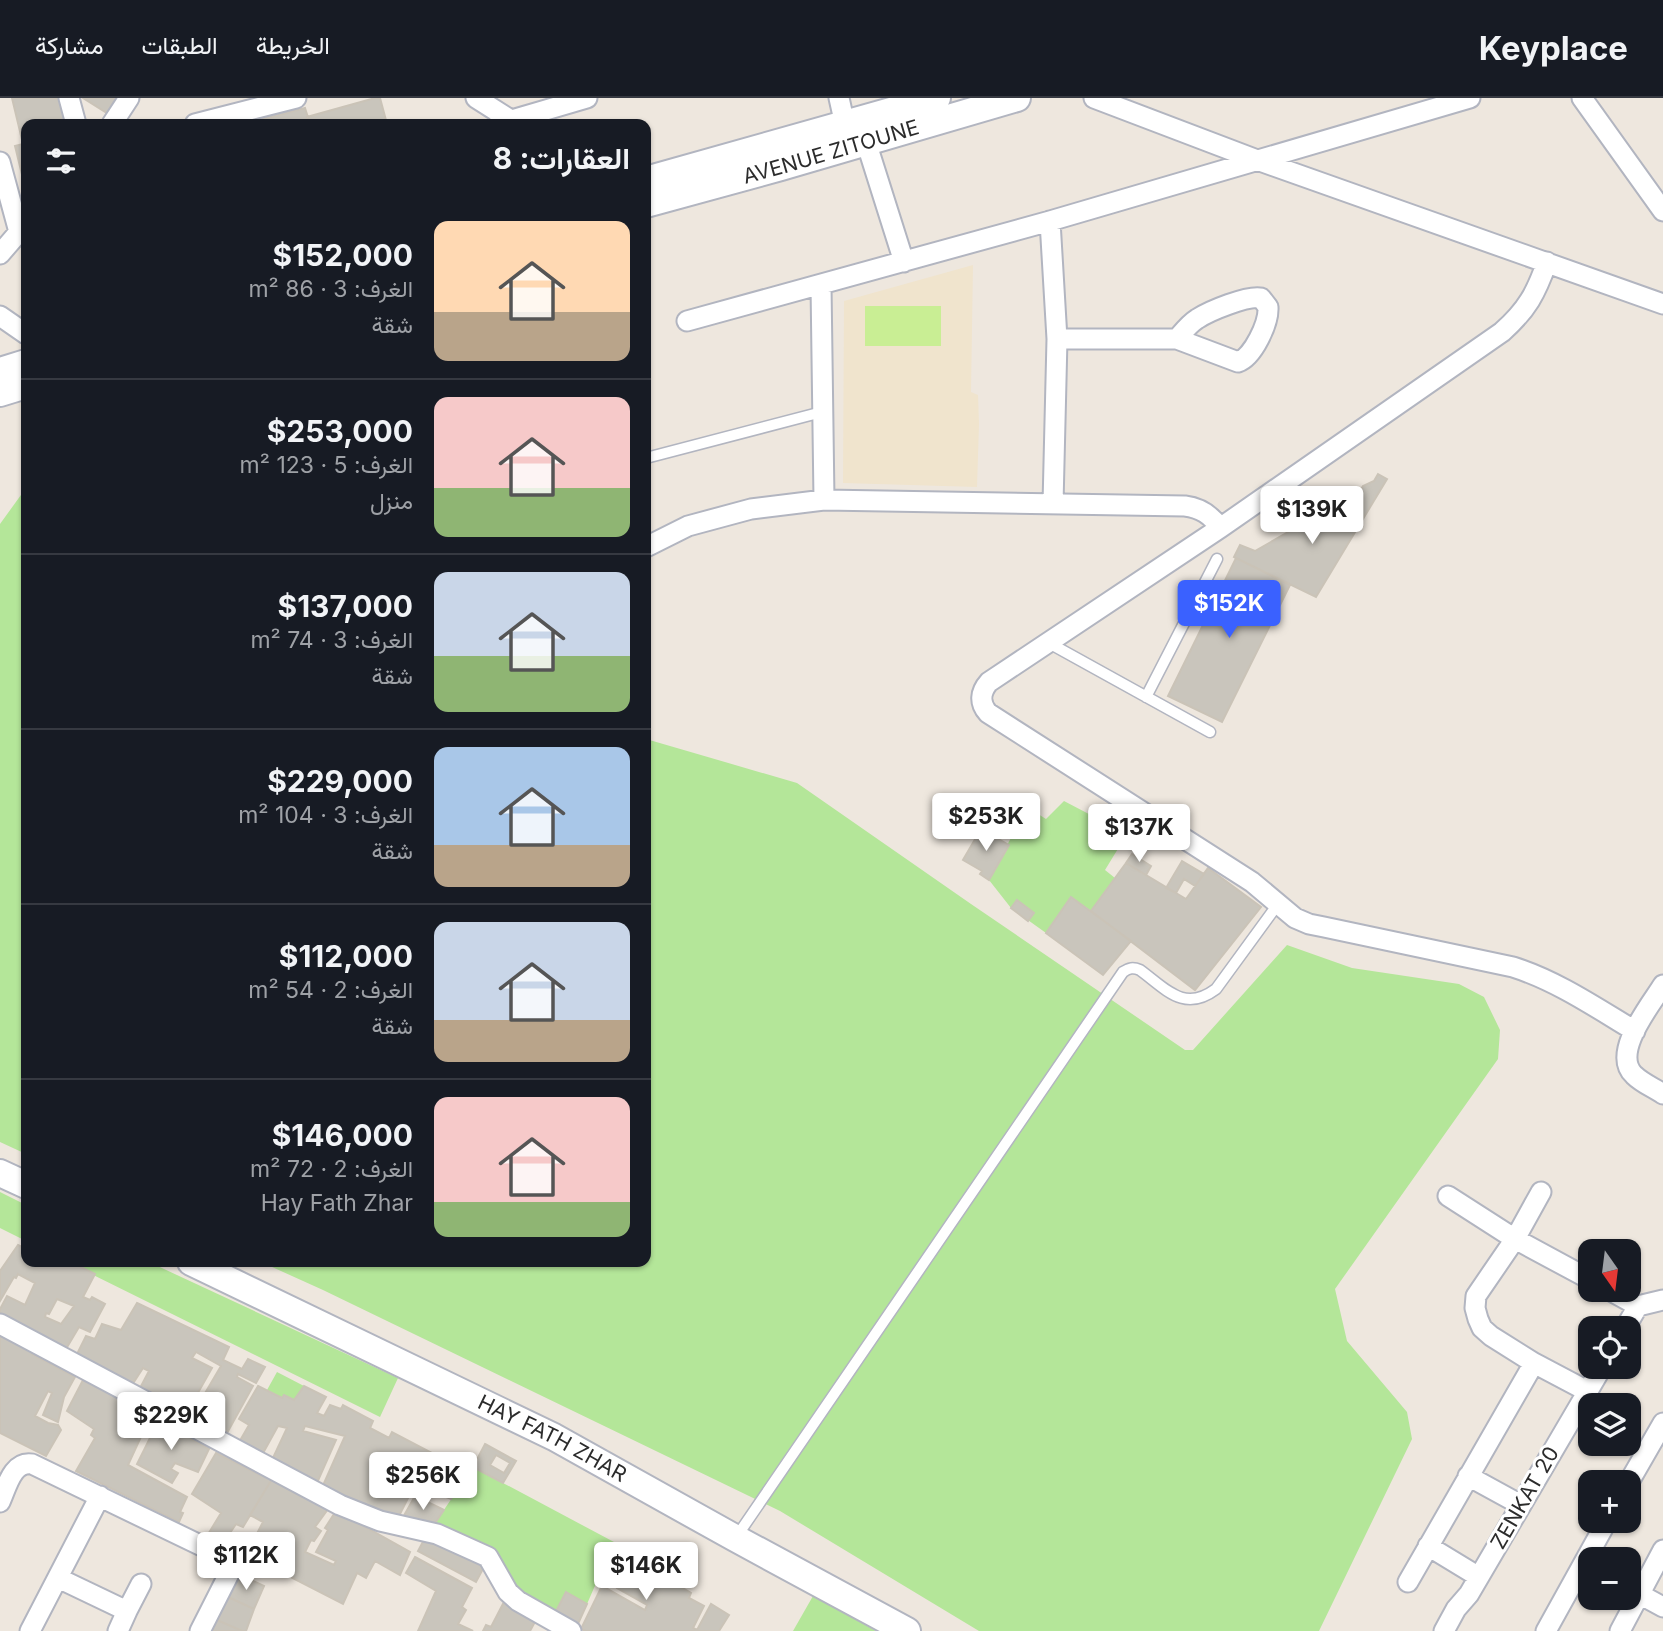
<!DOCTYPE html>
<html lang="ar">
<head>
<meta charset="utf-8">
<style>
  :root { --surface:#171b24; --page:#20242c; --text:#f1f3f6; --muted:#9ea1a6; --line:#363941; --accent:#3a61ff }
  body { margin:0; font-family:Inter,Vazirmatn,sans-serif; background:var(--page); color:var(--text); direction:rtl; height:100vh; display:flex; flex-direction:column; font-size:26px; white-space:nowrap }
  * { box-sizing:border-box; margin:0 }
  p { font-size:23px; color:var(--muted) }
  .icon { flex:none; width:38px; height:38px; fill:none; stroke:currentColor; stroke-width:2; stroke-linecap:round; stroke-linejoin:round }
  .map { position:relative; flex:1; overflow:hidden; direction:ltr }
  .panel { position:absolute; left:21px; top:21px; width:630px; height:1148px; display:flex; flex-direction:column; background:var(--surface); border-radius:14px; box-shadow:0 2px 5px #0004; direction:rtl }
  .panel>* { flex:none }
  .needle { width:46px; rotate:166deg }
  .tools { position:absolute; left:1578px; top:1141px; display:grid; gap:14px }
  .tools a { display:grid; place-items:center; width:63px; height:63px; border-radius:14px; background:var(--surface); box-shadow:0 2px 5px #0004; font-size:35px }
  .price { position:absolute; translate:-50% -60px; padding:0 16px; border-radius:7px; background:#fff; color:#222; font-size:23px; line-height:46px; filter:drop-shadow(0 2px 4px #0008) }
  .price::after { content:''; position:absolute; left:50%; top:42px; width:21px; height:16px; margin-left:-10px; background:inherit; clip-path:polygon(0 0,100% 0,50% 100%) }
  .price.selected { background:var(--accent); color:#fff }
  ul { padding:0; list-style:none }
  li { display:flex; align-items:center; gap:21px; height:175px; padding:0 21px }
  li+li { border-top:2px solid var(--line) }
  li span { display:grid; place-items:center; flex:none; width:196px; height:140px; border-radius:14px; color:#555 }
  li>.icon { margin-inline-start:auto }
  span .icon { width:84px; height:84px; fill:#fffc; stroke-width:1 }
  li b { font-size:30px }
  h2 { display:flex; justify-content:space-between; align-items:center; height:84px; padding:0 21px; font-size:30px }
  header { display:flex; align-items:center; gap:42px; box-sizing:border-box; height:98px; padding:0 35px; background:var(--surface); border-bottom:2px solid var(--line) }
  header strong { font-size:33px }
  nav { display:flex; gap:38px; margin-inline-start:auto; font-size:24px }
  .map>svg:first-child { display:block }
</style>
</head>
<body>
<header>
<strong>Keyplace</strong>
<nav><a>الخريطة</a><a>الطبقات</a><a>مشاركة</a></nav>
</header>
<div class="map">
<svg width="1663" height="1533" viewBox="0 0 1663 1533">
  <rect width="100%" height="100%" fill="#eee7de"/>
  <path fill="#f0e4cd" d="M973 167 971 294 978 297 979 326 977 389 843 385 844 203Z"/>
  <path fill="#b4e699" d="M26 390V1056L0 1044V426Z
    M646 641 797 685 971 806 1185 952H1193L1287 847 1352 870 1459 886 1484 899 1500 932 1498 961 1335 1191 1347 1243 1407 1314 1412 1341 1319 1533H979L780 1413 323 1192 261 1164H646Z
    M1064 703 1127 736 1105 772 1115 780 1091 813 1071 799 1046 835 1011 810 989 782 1027 709 1046 721Z
    M0 1094 26 1107V1143L0 1130Z
    M67 1164H149L398 1280 380 1319Z
    M277 1274 304 1288 294 1302 282 1300 267 1292Z
    M473 1369 614 1444 587 1506 566 1494 555 1515 514 1490 433 1428Z
    M813 1498H814L876 1533H793Z"/>
  <path fill="#c9ee94" d="M865 208H941V248H865Z"/>
  <path fill="#c9c5bc" stroke="#cac3b7" stroke-width="2" fill-rule="evenodd" d="M12 0H59L66 26H26V93L15 48 23 46Z
    M83 0H116L107 15Z
    M375 0H380L387 26H310L307 19Z
    M305 10 310 26H244Z
    M1378 376 1387 381 1316 499 1234 459 1240 447 1255 453 1297 429 1342 422 1363 388 1374 383Z
    M1236 460 1290 487 1222 624 1168 598Z
    M981 731 1009 747 989 782 980 776 982 773 963 762Z
    M1132 756 1151 768 1146 777 1126 765Z
    M1182 763 1204 776 1195 788 1184 781 1176 795 1166 790Z
    M1126 765 1186 801 1208 770 1261 809 1195 892 1091 813Z
    M1071 799 1131 843 1103 877 1046 835Z
    M1017 802 1034 815 1028 823 1011 810Z
    M18 1147 26 1151V1164H71L95 1176 83 1199 90 1202 92 1199 105 1206 90 1234 79 1229 66 1251 0 1215V1211L7 1198 25 1207 35 1185 18 1176 16 1180 14 1179 0 1203V1173ZM57 1201 74 1208 61 1226 45 1219 46 1215 49 1216Z
    M137 1205 229 1249 223 1262 242 1271 248 1261 265 1269 256 1285 238 1276 237 1279 253 1288 226 1337 191 1319 221 1268 196 1254 192 1260 212 1270 186 1316 140 1290 149 1273 143 1270 132 1287 76 1258 86 1238 95 1241 102 1226 121 1232Z
    M0 1237 33 1254 32 1256 75 1279 64 1299 58 1324 43 1317 52 1295 48 1293 35 1318 48 1325 58 1327 61 1332 46 1358 0 1335Z
    M83 1282 151 1317 128 1367 187 1399 180 1414 183 1415 179 1424 76 1373 95 1340 91 1337 94 1331 67 1313Z
    M258 1288 282 1300 284 1297 294 1302 304 1288 326 1299 317 1315 324 1318 330 1307 341 1311 343 1307 373 1323 370 1330 389 1340 392 1334 432 1355 431 1361 465 1380 451 1401 415 1386 398 1420 321 1392 345 1338 305 1328 303 1333 336 1342 317 1385 272 1362 287 1330 278 1328 262 1357 238 1346 249 1327 239 1321Z
    M159 1322 209 1351 198 1374 175 1365 171 1371 178 1375 172 1385 137 1366Z
    M485 1346 516 1363 503 1385 473 1369ZM496 1357 510 1365 504 1375 490 1367Z
    M216 1355 260 1377 272 1381 243 1429 236 1426 228 1438 248 1448 244 1457 207 1438 221 1415 192 1396Z
    M272 1381 285 1387 287 1391 306 1401 307 1399 328 1411 315 1429 321 1433 314 1443 311 1442 305 1454 334 1467 336 1463 316 1454 328 1432 325 1430 334 1416 344 1417 410 1454 400 1477 375 1463 366 1480 357 1475 343 1506 281 1474 279 1462 250 1449 263 1424 250 1417Z
    M415 1398 444 1412 433 1428 402 1421Z
    M426 1438 484 1469 476 1484 418 1453Z
    M612 1449 691 1495 689 1500 704 1508 693 1530 697 1532 711 1506 729 1517 719 1533H586L581 1531 602 1488 645 1512 647 1507 617 1490 626 1471 623 1470 614 1488 598 1481Z
    M415 1459 472 1490 462 1509 466 1512 458 1526 473 1533H418L436 1493 406 1475Z
    M238 1476 264 1488 254 1511 228 1499Z
    M566 1494 587 1506 577 1528 555 1515Z
    M228 1499 254 1511 246 1533H242L217 1522Z
    M504 1504 536 1522 530 1533H483L486 1527 491 1529Z
    M217 1522 242 1533H212Z"/>
  <g fill="none" stroke-linecap="round" stroke-linejoin="round">
    <defs>
      <path id="lane" d="M646 360 822 314
        M1049 545 1210 634
        M1146 599 1217 461
        M737 1438 1123 874C1129 870 1133 869 1140 872 1166 891 1184 915 1216 891L1278 806"/>
      <path id="street" d="M69 0 76 26
        M476 0 517 26
        M839 0 845 27
        M1094 0 1257 62 1663 206
        M1582 0 1663 113
        M112 26 129 0
        M195 26 296 0
        M498 26 587 0
        M862 31 904 164
        M0 64 19 134
        M1050 123 1057 241 1053 406
        M0 156 19 134 26 128
        M1547 164C1536 195 1527 212 1502 234L1220 430 989 584C980 594 979 605 988 615L1252 784 1295 820 1309 826 1324 829 1513 869C1557 883 1595 909 1635 933
        M821 187 824 402
        M0 218 26 236
        M687 223 1050 123 1470 0
        M1057 241H1177L1238 264C1253 259 1269 225 1268 209L1261 200C1248 197 1209 213 1197 221 1189 226 1183 234 1177 241
        M646 449 688 428 751 411 824 402 1185 408C1201 410 1211 417 1220 430
        M1663 887C1650 908 1611 955 1634 977 1642 985 1654 990 1663 996
        M1448 1098 1515 1141 1591 1182
        M1609 1192 1638 1208 1663 1202
        M0 1226 340 1407 380 1423 437 1436 488 1459 508 1494 518 1503 571 1533
        M1625 1230 1638 1208
        M1534 1265 1587 1293
        M1468 1378 1521 1407
        M1629 1384 1663 1325
        M0 1404C7 1389 12 1363 32 1366L235 1464 200 1533
        M1428 1448 1479 1479
        M58 1480 127 1513 118 1533
        M1408 1484 1534 1265 1491 1238 1482 1230 1478 1221 1475 1210 1476 1198 1515 1141 1541 1094
        M1630 1491 1663 1509
        M127 1513 141 1486
        M30 1533 100 1398
        M1444 1533 1456 1511 1469 1496 1602 1269
        M1546 1533 1607 1423
        M1620 1533 1663 1452"/>
      <g id="secondary">
        <path d="M646 82 937 0"/>
        <path id="s1" d="M646 106 781 69 1017 0"/>
        <path d="M0 273 26 265"/>
        <path d="M0 295 26 287"/>
        <path d="M0 1075 26 1087"/>
        <path id="s2" d="M191 1164 554 1339 735 1440 907 1533"/>
      </g>
    </defs>
    <use href="#lane" stroke="#b2b5c0" stroke-width="13"/>
    <use href="#street" stroke="#b2b5c0" stroke-width="23"/>
    <use href="#secondary" stroke="#b2b5c0" stroke-width="30"/>
    <use href="#lane" stroke="#fff" stroke-width="10"/>
    <use href="#street" stroke="#fff" stroke-width="19"/>
    <use href="#secondary" stroke="#fff" stroke-width="26"/>
  </g>
  <g text-anchor="middle" stroke-width="6" stroke-linejoin="round" paint-order="stroke">
    <g font-size="21" fill="#2c2c2c" stroke="#fff">
      <text dy="7" stroke="none"><textPath href="#s1" startOffset="192">AVENUE ZITOUNE</textPath></text>
      <text dy="7" stroke="none"><textPath href="#s2" startOffset="402">HAY FATH ZHAR</textPath></text>
      <text transform="translate(1525 1400) rotate(-60)" y="7">ZENKAT 20</text>
    </g>
  </g>
</svg>
<div class="tools">
<a><svg class="needle" viewBox="-14 -14 28 28"><path d="M0-13l5 13h-10z" fill="#e53935"/><path d="M0 13l5-13h-10z" fill="#9ea1a6"/></svg></a>
<a><svg class="icon" aria-label="locate" viewBox="0 0 24 24"><circle cx="12" cy="12" r="6"/><path d="M12 2v4M12 18v4M2 12h4M18 12h4"/></svg></a>
<a><svg class="icon" aria-label="layers" viewBox="0 0 24 24"><path d="M12 4l9 5-9 5-9-5zM3 14l9 5 9-5"/></svg></a>
<a>+</a>
<a>−</a>
</div>
<b class="price" style="left:1312px;top:448px">$139K</b>
<b class="price selected" style="left:1229px;top:542px">$152K</b>
<b class="price" style="left:986px;top:755px">$253K</b>
<b class="price" style="left:1139px;top:766px">$137K</b>
<b class="price" style="left:171px;top:1354px">$229K</b>
<b class="price" style="left:423px;top:1414px">$256K</b>
<b class="price" style="left:246px;top:1494px">$112K</b>
<b class="price" style="left:646px;top:1504px">$146K</b>
<section class="panel">
<h2>العقارات: 8<svg class="icon" aria-label="filters" viewBox="0 0 24 24"><path d="M4 7h16M4 17h16"/><circle cx="9" cy="7" r="2"/><circle cx="15" cy="17" r="2"/></svg></h2>
<ul>
<li><span style="background:linear-gradient(#ffd9b3 65%,#b9a48a 0)"><svg class="icon" aria-label="home" viewBox="0 0 24 24"><path d="M3 11l9-7 9 7M6 9v11h12V9"/></svg></span><div><b>$152,000</b><p>الغرف: 3 · 86 m²</p><p>شقة</p></div></li>
<li><span style="background:linear-gradient(#f6c9c9 65%,#8fb573 0)"><svg class="icon" aria-label="home" viewBox="0 0 24 24"><path d="M3 11l9-7 9 7M6 9v11h12V9"/></svg></span><div><b>$253,000</b><p>الغرف: 5 · 123 m²</p><p>منزل</p></div></li>
<li><span style="background:linear-gradient(#c9d6e8 60%,#8fb573 0)"><svg class="icon" aria-label="home" viewBox="0 0 24 24"><path d="M3 11l9-7 9 7M6 9v11h12V9"/></svg></span><div><b>$137,000</b><p>الغرف: 3 · 74 m²</p><p>شقة</p></div></li>
<li><span style="background:linear-gradient(#a9c7e8 70%,#b9a48a 0)"><svg class="icon" aria-label="home" viewBox="0 0 24 24"><path d="M3 11l9-7 9 7M6 9v11h12V9"/></svg></span><div><b>$229,000</b><p>الغرف: 3 · 104 m²</p><p>شقة</p></div></li>
<li><span style="background:linear-gradient(#c9d6e8 70%,#b9a48a 0)"><svg class="icon" aria-label="home" viewBox="0 0 24 24"><path d="M3 11l9-7 9 7M6 9v11h12V9"/></svg></span><div><b>$112,000</b><p>الغرف: 2 · 54 m²</p><p>شقة</p></div></li>
<li><span style="background:linear-gradient(#f6c9c9 75%,#8fb573 0)"><svg class="icon" aria-label="home" viewBox="0 0 24 24"><path d="M3 11l9-7 9 7M6 9v11h12V9"/></svg></span><div><b>$146,000</b><p>الغرف: 2 · 72 m²</p><p>Hay Fath Zhar</p></div></li>
</ul>
</section>
</div>
</body>
</html>
